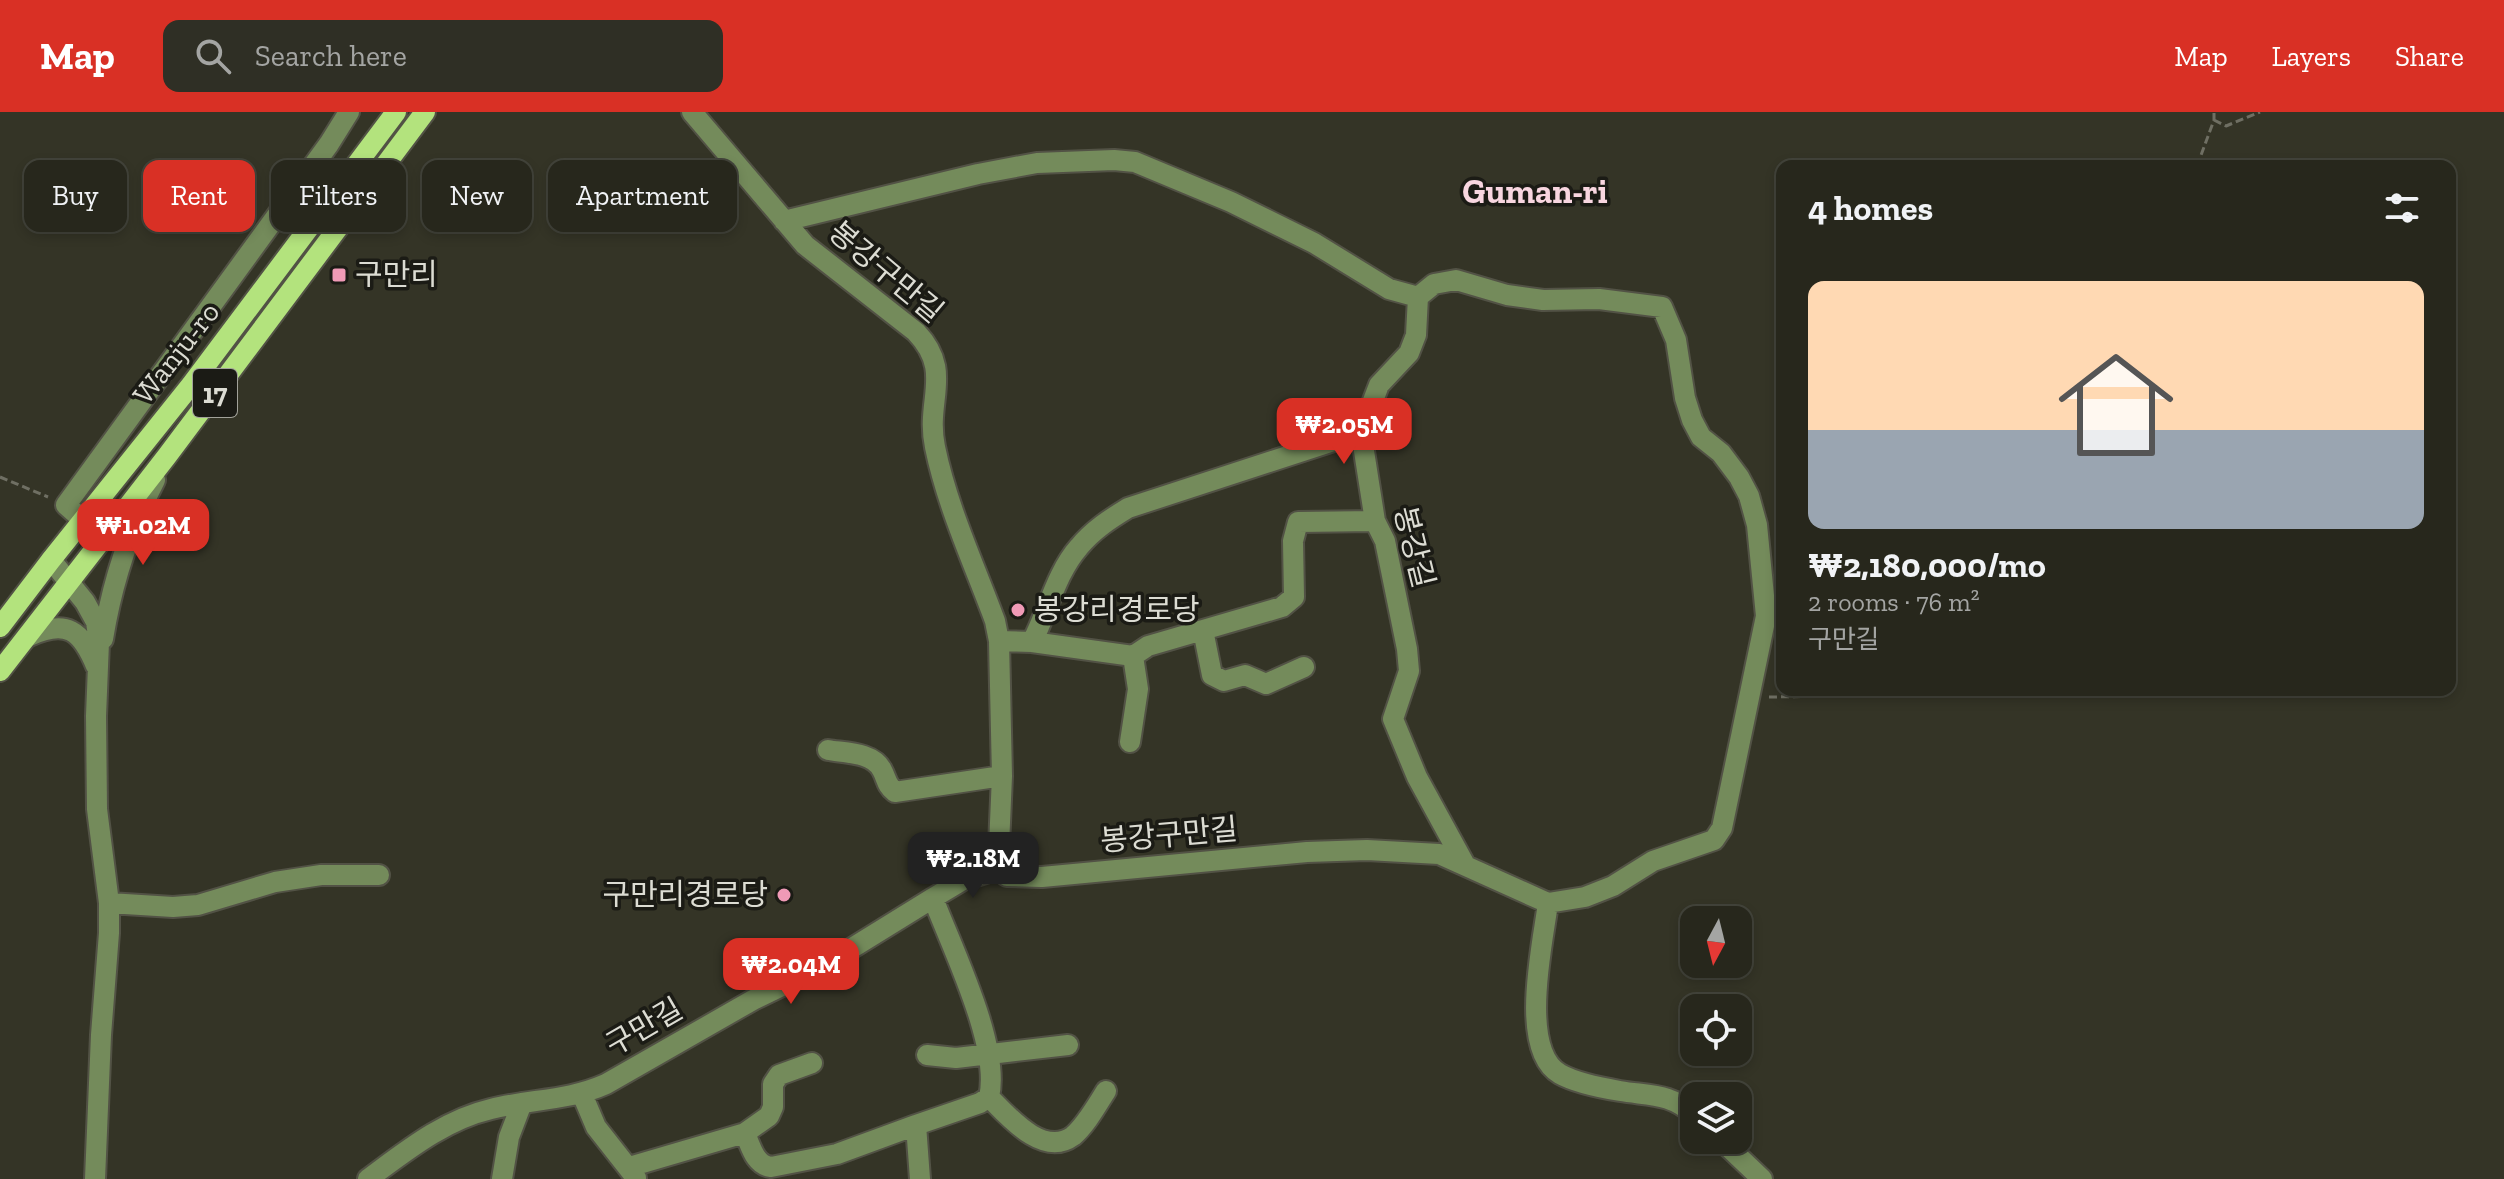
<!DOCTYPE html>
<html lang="en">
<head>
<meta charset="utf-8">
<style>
  :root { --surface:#27271c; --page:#2f2f25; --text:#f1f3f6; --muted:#a4a5a3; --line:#43443b; --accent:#d93025 }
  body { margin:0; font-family:"Zilla Slab","Noto Sans KR",serif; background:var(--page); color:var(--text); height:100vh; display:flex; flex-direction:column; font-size:30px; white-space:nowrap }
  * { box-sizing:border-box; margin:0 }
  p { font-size:26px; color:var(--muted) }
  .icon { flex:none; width:44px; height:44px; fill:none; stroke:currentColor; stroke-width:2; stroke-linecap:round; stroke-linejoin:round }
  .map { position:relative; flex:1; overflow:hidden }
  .drawer { position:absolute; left:1776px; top:48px; width:680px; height:536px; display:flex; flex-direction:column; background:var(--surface); border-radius:16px; box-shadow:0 4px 12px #0003,0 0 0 2px var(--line) }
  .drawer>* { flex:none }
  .guide { position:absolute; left:24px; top:48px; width:760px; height:72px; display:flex; gap:16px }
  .needle { width:52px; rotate:187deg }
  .tools { position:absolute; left:1680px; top:794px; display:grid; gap:16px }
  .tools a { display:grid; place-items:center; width:72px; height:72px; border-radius:16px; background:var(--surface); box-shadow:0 4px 12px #0003,0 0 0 2px var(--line); font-size:40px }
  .price { position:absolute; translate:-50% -68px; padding:0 18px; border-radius:16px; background:var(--accent); color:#fff; font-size:26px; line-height:52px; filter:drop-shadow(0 2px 4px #0008) }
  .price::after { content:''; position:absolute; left:50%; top:48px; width:24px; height:18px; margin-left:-12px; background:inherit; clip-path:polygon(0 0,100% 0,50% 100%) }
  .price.on { background:#222; color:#fff }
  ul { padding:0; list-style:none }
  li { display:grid; align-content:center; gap:16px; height:424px; padding:0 32px }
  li+li { border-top:2px solid var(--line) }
  li span { display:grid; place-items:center; height:248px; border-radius:16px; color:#555 }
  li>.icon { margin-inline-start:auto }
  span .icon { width:144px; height:144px; fill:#fffc; stroke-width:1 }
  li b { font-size:34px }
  h2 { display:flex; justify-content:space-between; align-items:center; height:96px; padding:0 32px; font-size:34px }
  .chip { padding:0 28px; border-radius:16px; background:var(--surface); box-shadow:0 4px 12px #0003,0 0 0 2px var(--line); font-size:28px; line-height:72px }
  .chip.on { background:var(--accent); color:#fff }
  header { display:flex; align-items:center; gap:48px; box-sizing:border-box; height:112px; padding:0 40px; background:var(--accent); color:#fff }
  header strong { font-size:38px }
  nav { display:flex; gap:44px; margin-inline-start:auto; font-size:28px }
  .search { width:560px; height:72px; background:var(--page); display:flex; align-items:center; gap:20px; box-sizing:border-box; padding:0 28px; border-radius:16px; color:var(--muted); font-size:30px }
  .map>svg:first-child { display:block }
</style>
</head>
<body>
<header>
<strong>Map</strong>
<div class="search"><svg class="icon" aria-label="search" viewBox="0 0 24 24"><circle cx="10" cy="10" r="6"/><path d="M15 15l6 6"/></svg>Search here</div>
<nav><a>Map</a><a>Layers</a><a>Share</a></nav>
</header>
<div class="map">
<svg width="2504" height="1067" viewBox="0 0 2504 1067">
  <rect width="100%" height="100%" fill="#343426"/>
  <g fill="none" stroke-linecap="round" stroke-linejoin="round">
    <defs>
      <path id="minor" d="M692 0 805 133 916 220C954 260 925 287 935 335 947 394 974 452 995 509L999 529 1002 664 998 757 1007 764 1042 765 1307 740 1367 738 1439 742 1548 791C1543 830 1518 938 1560 962 1576 971 1602 976 1620 979 1650 984 1671 981 1694 1003
        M784 109 978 62 1037 51 1114 48 1135 50 1231 90 1314 131 1389 177 1418 185 1416 223 1409 241 1379 273 1361 320
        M1418 185 1434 172 1456 168 1507 183 1543 188 1599 187 1662 195 1676 228 1685 286 1692 308 1701 325 1721 341 1739 365 1749 384 1757 413 1766 504 1722 716 1714 728 1653 749 1613 774 1585 785 1548 791
        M83 408 66 393 329 32 349 0
        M51 448 85 490 96 510 99 530 96 604 97 697 109 791V821L101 923 95 1067
        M1203 518 1212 563 1224 569 1245 563 1266 572 1304 555
        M29 524C67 507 81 518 96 554
        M103 527C112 471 130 417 155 368
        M999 529 1032 530C1048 499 1056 461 1079 435 1093 418 1110 407 1128 396L1361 320 1375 409 1385 429 1407 537 1409 559 1393 607 1417 665 1464 751
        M1032 530 1133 544 1148 534 1282 495 1294 485 1293 429 1298 410 1375 409
        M1130 630 1138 577 1133 544
        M828 638C845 641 873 640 882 658 887 667 886 673 895 680L1002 664
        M933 786 963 768 998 757
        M109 791 173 795 198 793 275 770 321 763H379
        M927 943 956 946 1068 933
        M582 982 596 1015 636 1066
        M989 985C1008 1004 1043 1046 1073 1024 1086 1013 1097 993 1106 979
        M745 1021 769 1004 773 995V972L779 963 812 951
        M1721 1028 1762 1067
        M629 1055 745 1021C751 1035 755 1053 771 1055L837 1042 916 1013
        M368 1067C406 1039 444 1008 491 997 530 987 568 989 606 972L753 888 823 854 933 786C952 836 1001 935 989 985L980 991 916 1013 920 1067
        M502 1067 509 1025 522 991"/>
      <path id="major" d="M0 515 51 448 191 273 396 0
        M0 559 167 344 425 0"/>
    </defs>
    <use href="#minor" stroke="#525245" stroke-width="24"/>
    <use href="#major" stroke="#525245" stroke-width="24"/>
    <path stroke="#6f6f63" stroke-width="3" stroke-dasharray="8 4" stroke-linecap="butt" d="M2214 8 2226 14 2260 0
      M2197 54 2214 8V0
      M0 365 48 385
      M1769 585 1912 583 1919 578"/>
    <use href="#minor" stroke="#748b5b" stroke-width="20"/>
    <use href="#major" stroke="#b3e37d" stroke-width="20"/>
  </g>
  <g fill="#f09ab6" stroke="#1b1b15" stroke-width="3">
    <rect x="331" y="155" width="16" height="16" rx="4"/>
    <circle cx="1018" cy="498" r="8"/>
    <circle cx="784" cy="783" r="8"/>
  </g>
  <g text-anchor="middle" stroke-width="7" stroke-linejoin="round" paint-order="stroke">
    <rect fill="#1b1b15" stroke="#a2a29a" stroke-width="2" x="193" y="257" width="44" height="48" rx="6"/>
    <g font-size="28" font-weight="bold" fill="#dcdcd3">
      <text x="215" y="291">17</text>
    </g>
    <g font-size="30" fill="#dcdcd3" stroke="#1b1b15">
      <text transform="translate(886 160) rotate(40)" y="10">봉강구만길</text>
      <text transform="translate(176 241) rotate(-52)" y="10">Wanju-ro</text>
      <text transform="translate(1414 435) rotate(76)" y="10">봉강길</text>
      <text transform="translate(1169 723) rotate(-5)" y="10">봉강구만길</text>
      <text transform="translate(644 915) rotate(-30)" y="10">구만길</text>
    </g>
    <g font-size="30" fill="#dcdcd3" stroke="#1b1b15" text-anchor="start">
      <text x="355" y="173">구만리</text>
      <text x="1034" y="508">봉강리경로당</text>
      <text x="768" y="793" text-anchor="end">구만리경로당</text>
    </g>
    <g font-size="34" font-weight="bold" fill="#f8d6e0" stroke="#1b1b15">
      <text x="1535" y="91">Guman-ri</text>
    </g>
  </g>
</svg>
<div class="tools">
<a><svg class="needle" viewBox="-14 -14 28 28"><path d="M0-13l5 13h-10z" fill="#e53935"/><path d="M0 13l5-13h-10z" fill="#a4a5a3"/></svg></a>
<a><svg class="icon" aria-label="locate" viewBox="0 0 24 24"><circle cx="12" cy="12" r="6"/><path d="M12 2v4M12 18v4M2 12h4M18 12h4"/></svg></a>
<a><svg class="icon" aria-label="layers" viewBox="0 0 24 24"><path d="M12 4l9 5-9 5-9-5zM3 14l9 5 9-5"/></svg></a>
</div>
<b class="price" style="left:1344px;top:354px">₩2.05M</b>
<b class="price" style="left:143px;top:455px">₩1.02M</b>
<b class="price on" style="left:973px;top:788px">₩2.18M</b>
<b class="price" style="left:791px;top:894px">₩2.04M</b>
<div class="guide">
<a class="chip">Buy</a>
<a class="chip on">Rent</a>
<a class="chip">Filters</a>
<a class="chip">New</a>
<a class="chip">Apartment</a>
</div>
<section class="drawer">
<h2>4 homes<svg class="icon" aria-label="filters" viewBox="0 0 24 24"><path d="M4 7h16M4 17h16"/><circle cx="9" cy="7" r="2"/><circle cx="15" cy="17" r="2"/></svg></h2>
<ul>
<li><span style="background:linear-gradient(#ffd9b3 60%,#9aa5b1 0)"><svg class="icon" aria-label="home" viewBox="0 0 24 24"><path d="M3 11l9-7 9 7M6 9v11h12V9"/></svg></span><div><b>₩2,180,000/mo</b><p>2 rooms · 76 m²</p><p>구만길</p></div></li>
</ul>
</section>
</div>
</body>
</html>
